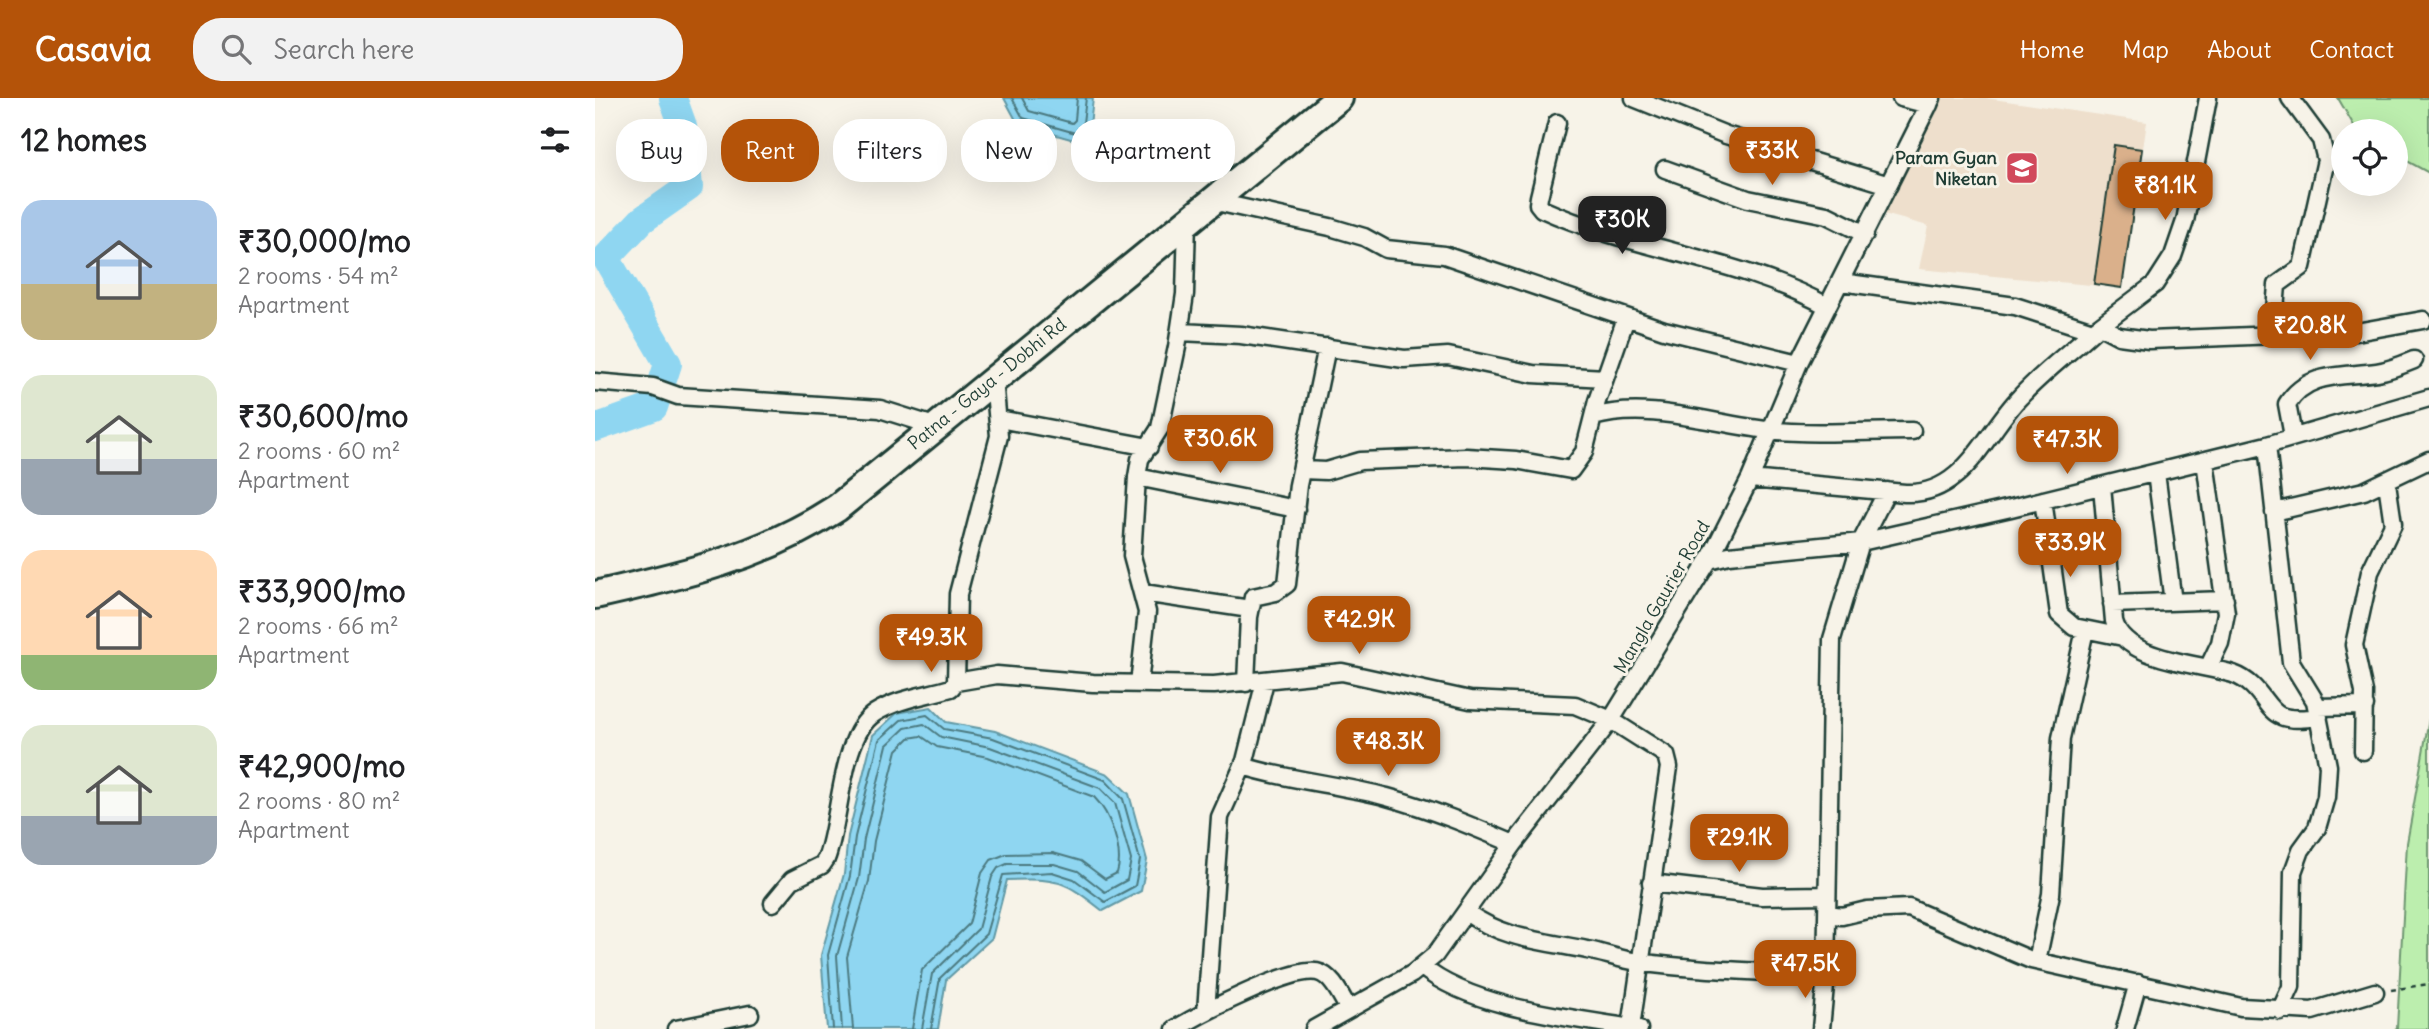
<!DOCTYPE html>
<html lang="en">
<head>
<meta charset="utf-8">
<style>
  :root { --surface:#fff; --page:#f2f2f2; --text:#202124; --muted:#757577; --accent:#b45309 }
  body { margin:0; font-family:Delius,sans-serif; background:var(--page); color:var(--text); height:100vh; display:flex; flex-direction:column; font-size:26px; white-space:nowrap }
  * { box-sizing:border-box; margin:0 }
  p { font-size:23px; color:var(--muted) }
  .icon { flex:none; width:38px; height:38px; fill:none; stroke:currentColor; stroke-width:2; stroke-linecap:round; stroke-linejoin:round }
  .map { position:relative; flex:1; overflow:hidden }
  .panel { display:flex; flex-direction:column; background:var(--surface); width:595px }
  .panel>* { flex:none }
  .banner { position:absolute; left:21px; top:21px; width:665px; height:63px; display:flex; gap:14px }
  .controls { position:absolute; left:1736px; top:21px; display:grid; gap:14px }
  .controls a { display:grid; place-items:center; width:77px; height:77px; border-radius:50%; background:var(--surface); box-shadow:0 7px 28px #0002; font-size:35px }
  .price { position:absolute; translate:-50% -60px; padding:0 16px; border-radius:14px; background:var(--accent); color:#fff; font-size:23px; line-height:46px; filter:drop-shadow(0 2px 4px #0008) }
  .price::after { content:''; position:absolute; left:50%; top:42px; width:21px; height:16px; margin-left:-10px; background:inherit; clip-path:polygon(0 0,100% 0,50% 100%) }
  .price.on { background:#222; color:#fff }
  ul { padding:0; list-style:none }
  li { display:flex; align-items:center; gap:21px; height:175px; padding:0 21px }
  li span { display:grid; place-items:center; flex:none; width:196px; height:140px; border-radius:21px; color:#555 }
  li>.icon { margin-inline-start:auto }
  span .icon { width:84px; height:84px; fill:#fffc; stroke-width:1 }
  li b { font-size:30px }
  h2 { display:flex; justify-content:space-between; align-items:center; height:84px; padding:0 21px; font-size:30px }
  .tag { padding:0 24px; border-radius:28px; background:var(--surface); box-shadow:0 7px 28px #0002; font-size:24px; line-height:63px }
  .tag.on { background:var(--accent); color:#fff }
  header { display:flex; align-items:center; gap:42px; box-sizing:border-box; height:98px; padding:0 35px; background:var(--accent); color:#fff }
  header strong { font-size:33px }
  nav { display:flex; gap:38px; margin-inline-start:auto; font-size:24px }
  .search { width:490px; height:63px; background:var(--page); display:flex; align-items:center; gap:18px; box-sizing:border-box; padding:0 24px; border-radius:28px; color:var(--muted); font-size:26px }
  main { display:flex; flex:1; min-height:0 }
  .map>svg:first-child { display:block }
</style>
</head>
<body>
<header>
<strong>Casavia</strong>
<div class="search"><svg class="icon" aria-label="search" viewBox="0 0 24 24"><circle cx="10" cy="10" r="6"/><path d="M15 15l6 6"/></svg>Search here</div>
<nav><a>Home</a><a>Map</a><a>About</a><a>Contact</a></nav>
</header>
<main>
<section class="panel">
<h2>12 homes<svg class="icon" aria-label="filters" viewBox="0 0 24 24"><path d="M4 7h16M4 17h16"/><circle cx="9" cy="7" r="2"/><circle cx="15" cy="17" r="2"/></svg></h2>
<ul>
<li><span style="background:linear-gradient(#a9c7e8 60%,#c2b280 0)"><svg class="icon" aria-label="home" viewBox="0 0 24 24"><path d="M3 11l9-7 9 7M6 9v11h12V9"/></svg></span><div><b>₹30,000/mo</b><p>2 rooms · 54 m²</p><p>Apartment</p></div></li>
<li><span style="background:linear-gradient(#dfe7d0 60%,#9aa5b1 0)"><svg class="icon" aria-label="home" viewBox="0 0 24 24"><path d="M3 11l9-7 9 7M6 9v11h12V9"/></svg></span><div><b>₹30,600/mo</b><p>2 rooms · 60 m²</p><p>Apartment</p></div></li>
<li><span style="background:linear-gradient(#ffd9b3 75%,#8fb573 0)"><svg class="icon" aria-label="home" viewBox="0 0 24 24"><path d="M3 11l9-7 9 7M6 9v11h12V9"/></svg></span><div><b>₹33,900/mo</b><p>2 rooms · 66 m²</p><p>Apartment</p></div></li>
<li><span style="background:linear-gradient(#dfe7d0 65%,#9aa5b1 0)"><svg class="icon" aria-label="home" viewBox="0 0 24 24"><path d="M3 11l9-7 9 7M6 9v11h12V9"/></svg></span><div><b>₹42,900/mo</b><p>2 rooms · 80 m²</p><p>Apartment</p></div></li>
</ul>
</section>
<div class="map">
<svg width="1834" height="931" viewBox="0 0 1834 931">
  <rect width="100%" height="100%" fill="#f7f3e8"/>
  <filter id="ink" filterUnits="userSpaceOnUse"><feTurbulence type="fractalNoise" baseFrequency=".0143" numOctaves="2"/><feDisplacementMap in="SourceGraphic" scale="14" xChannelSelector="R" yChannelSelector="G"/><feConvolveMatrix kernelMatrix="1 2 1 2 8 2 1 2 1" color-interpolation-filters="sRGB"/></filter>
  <g filter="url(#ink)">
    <path fill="#eedfcc" d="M1341 0H1391L1552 24 1527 190 1324 171 1333 128 1289 116Z"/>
    <path fill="#bceeae" stroke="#6e9671" stroke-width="2" d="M1743 0H1834V75L1801 57V33H1762Z
      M1834 621V931H1800L1802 930 1812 745Z"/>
    <path fill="#8fd6f1" stroke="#6299a5" stroke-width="2" d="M409 0H498L493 46 423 26Z
      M336 609 351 624 400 633 513 676 534 696 552 762 546 793 508 813C469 782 463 780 412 782L397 840 351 882 343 931H232L226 857 249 776 253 738 278 637 302 615Z"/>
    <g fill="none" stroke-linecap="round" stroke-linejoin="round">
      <path stroke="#4c7a80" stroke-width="2" d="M417 0 428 20 484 36 487 33 491 0
        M427 0 434 13 477 25 480 22 482 0
        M238 931 233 857 255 778 260 739 284 642 306 622 332 617 349 631 398 640 510 682 528 701 545 762 540 788 510 804 479 781 457 774 408 777 391 836 345 880 336 931
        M247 931 242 858 264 780 269 741 292 647 310 630 329 626 346 639 395 649 505 690 520 705 536 762 532 782 510 794 483 773 459 766H412L403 770 397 779 383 831 337 876 327 931
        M258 931 252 859 274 783 279 743 302 652 314 640 326 638 342 649 393 659 499 699C515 715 529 753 522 775L510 781 486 763 458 755 411 756 396 762 387 775 374 826 327 872 317 931"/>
      <path stroke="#8fd6f1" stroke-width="28" d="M0 330 59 309 73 266 11 160 47 122 94 89 88 28 78 0"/>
    </g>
    <path fill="#dab08b" stroke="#1f3d34" stroke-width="2" d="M1519 47 1547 51 1527 190 1499 186Z"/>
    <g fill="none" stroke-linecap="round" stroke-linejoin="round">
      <defs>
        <path id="minor" d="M1039 0 1131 37 1294 87
          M1306 0 1334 7
          M962 25 944 99 943 106 947 111C1038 152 1144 160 1232 208
          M1070 71 1153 101 1232 117 1270 136
          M617 103 735 129 769 139 791 151 849 157 1069 232 1204 265
          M1505 228 1524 238 1554 242 1761 234 1828 222
          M1498 233 1560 186 1578 158 1590 123 1613 0
          M585 234 646 237 809 261 853 258 938 276 1010 280
          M1678 237 1682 187 1707 169 1731 62 1726 42 1695 0
          M0 284 58 289 83 298 285 311 339 328
          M998 319C1053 303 1117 326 1173 332 1220 337 1270 333 1317 333
          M404 321 554 349
          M1698 338 1692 306C1713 273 1747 279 1782 274 1795 272 1807 267 1819 262
          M1672 347 1696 564 1720 603 1733 668 1731 699 1722 730 1706 752 1698 774 1696 889 1685 913
          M1610 363 1631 515 1625 545 1613 570
          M707 372 731 373 765 363 871 359 921 362 976 372 989 354 1002 303 1031 220
          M1561 375 1578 504
          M542 379 701 411
          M1155 381 1310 395C1369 398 1390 335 1425 299 1447 275 1474 255 1498 233L1420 208 1246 184
          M1507 388 1519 523C1529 563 1604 565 1638 576 1666 586 1670 612 1686 618 1698 623 1712 620 1724 619
          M1448 402 1464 516 1479 529 1528 539
          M1679 414 1769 393 1834 362
          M1114 462 1134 457 1266 444 1416 410 1672 347 1834 300
          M548 495 655 511
          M1517 506 1630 502
          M361 584 402 577 498 585 619 587 747 574 875 602 980 607 1016 622 1071 657 1074 669 1036 929
          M651 585 654 519 658 499 681 494 692 486 703 387 732 249
          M544 586 552 514 537 458 542 379 545 361 565 330 582 249 590 196 592 123
          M1722 609 1770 608
          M1768 653 1769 594 1759 547 1775 474 1798 426 1792 385
          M648 668C695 683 744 686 792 699 836 711 877 728 919 746
          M1056 785 1167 798 1231 797
          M178 805 197 782 227 767 231 761C246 724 245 637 280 615 304 600 330 598 356 590L361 584 363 496 404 338 399 281
          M871 814C908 841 948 843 992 852 1009 855 1026 862 1044 864 1105 873 1169 873 1231 877L1237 541 1266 444 1292 393
          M1233 816 1247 818 1272 812 1314 810 1436 862 1646 909 1717 913 1780 894
          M1442 863 1456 796 1466 640 1490 532
          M827 869C878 911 978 920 1044 931
          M611 913 625 719 650 663 670 583
          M81 931 155 916
          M580 931C605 916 695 869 722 874 737 877 746 898 753 910
          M719 931 817 876 840 857 919 746 1016 622 1114 462 1155 381 1204 265 1337 0
          M1226 931 1231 877
          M1530 931 1543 885"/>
        <path id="primary" d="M0 497C88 477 165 460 242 410L744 0"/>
      </defs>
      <use href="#minor" stroke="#1f3d34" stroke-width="21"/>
      <use href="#primary" stroke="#1f3d34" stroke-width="32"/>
      <path stroke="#1f3d34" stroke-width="2.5" stroke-dasharray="5 5" stroke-linecap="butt" d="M1796 892 1834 886"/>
      <use href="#minor" stroke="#f7f3e8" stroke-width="16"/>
      <use href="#primary" stroke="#f7f3e8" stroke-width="26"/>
    </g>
  </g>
  <defs>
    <symbol id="school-square" viewBox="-11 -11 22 22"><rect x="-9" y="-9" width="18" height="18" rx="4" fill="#d1495b" stroke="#f7f3e8"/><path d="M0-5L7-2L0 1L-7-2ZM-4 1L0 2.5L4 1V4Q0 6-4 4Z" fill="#fff"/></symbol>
  </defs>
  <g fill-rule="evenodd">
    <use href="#school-square" x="1408" y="51" width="38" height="38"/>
  </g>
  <g text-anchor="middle" stroke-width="6" stroke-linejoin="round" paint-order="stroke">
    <g font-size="18" font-weight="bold" fill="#1f3d34" stroke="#f7f3e8" text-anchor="end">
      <text x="1402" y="66">Param Gyan<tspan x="1402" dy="21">Niketan</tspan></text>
    </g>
    <g font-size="18" fill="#1f3d34" stroke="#f7f3e8">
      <text transform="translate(392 286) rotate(-39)" y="6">Patna - Gaya - Dobhi Rd</text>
      <text transform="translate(1067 499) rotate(-60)" y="6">Mangla Gaurier Road</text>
    </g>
  </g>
</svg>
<div class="controls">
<a><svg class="icon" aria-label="locate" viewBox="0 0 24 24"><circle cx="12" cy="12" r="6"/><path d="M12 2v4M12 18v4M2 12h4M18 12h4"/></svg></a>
</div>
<b class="price" style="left:1177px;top:89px">₹33K</b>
<b class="price" style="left:1570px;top:124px">₹81.1K</b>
<b class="price on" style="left:1027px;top:158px">₹30K</b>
<b class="price" style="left:1715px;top:264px">₹20.8K</b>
<b class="price" style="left:625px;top:377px">₹30.6K</b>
<b class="price" style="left:1472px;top:378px">₹47.3K</b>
<b class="price" style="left:1475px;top:481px">₹33.9K</b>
<b class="price" style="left:764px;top:558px">₹42.9K</b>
<b class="price" style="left:336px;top:576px">₹49.3K</b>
<b class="price" style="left:793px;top:680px">₹48.3K</b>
<b class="price" style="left:1144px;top:776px">₹29.1K</b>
<b class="price" style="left:1210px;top:902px">₹47.5K</b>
<div class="banner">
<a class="tag">Buy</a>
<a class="tag on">Rent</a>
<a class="tag">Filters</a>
<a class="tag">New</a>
<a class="tag">Apartment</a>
</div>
</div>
</main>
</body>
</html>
